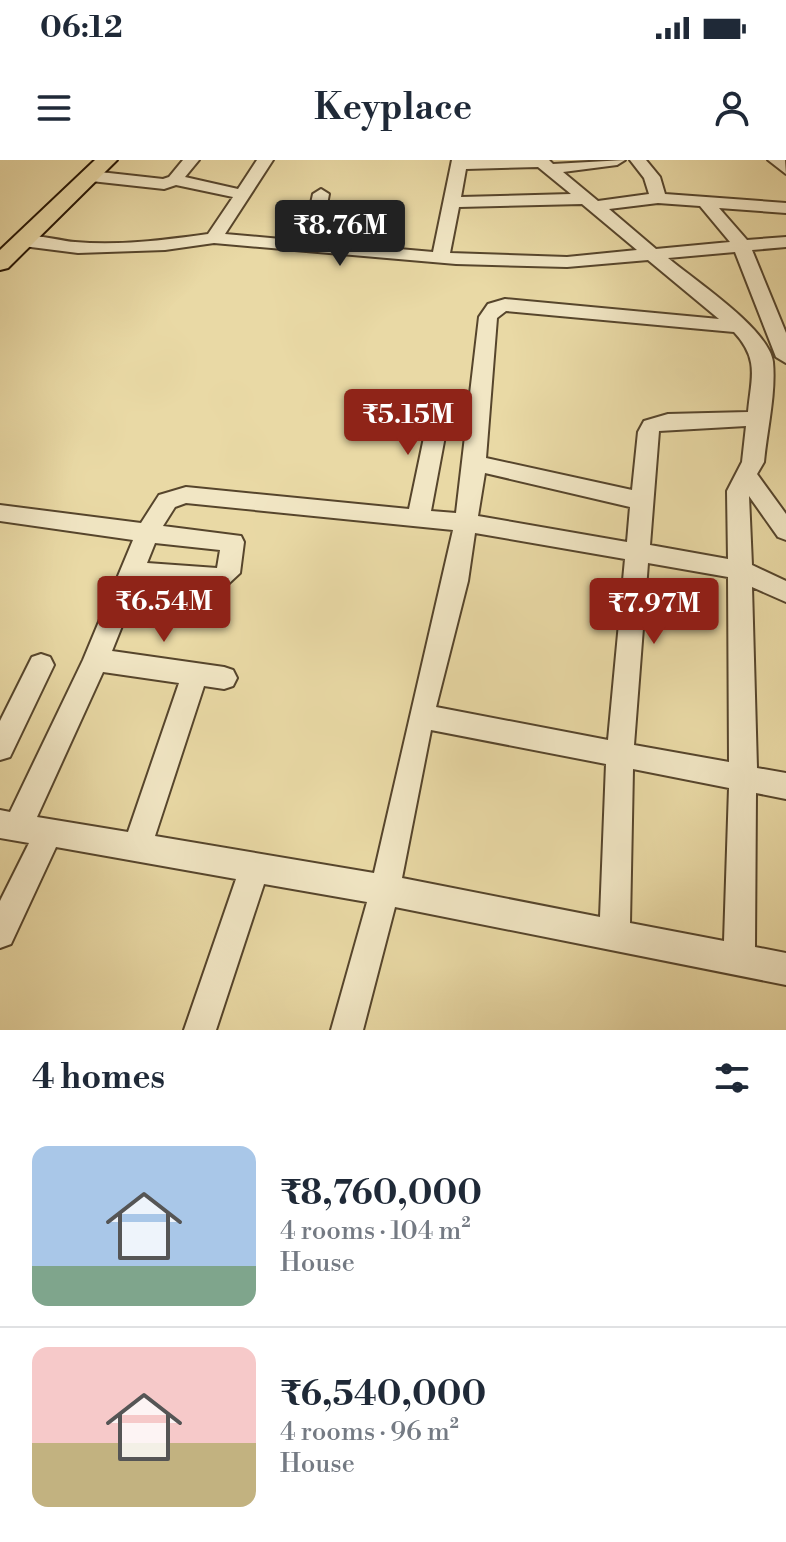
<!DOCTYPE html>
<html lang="en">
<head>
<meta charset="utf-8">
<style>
  :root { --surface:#fff; --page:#f2f2f3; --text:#1f2937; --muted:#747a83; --line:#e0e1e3; --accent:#8f2418 }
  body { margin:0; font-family:"Libre Bodoni",serif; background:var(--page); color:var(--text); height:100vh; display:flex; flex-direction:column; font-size:30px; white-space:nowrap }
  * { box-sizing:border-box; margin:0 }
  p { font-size:26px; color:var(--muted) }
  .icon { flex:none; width:44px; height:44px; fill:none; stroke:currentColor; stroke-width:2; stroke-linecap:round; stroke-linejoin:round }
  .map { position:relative; height:870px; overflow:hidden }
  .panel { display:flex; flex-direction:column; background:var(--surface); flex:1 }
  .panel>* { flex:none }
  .price { position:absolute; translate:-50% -68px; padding:0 18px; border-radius:8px; background:var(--accent); color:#fff; font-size:26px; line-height:52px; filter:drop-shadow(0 2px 4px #0008) }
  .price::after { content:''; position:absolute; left:50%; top:48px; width:24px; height:18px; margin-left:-12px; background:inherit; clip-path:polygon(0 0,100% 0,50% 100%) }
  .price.on { background:#222; color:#fff }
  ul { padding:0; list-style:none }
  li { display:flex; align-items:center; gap:24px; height:200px; padding:0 32px }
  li+li { border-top:2px solid var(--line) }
  li span { display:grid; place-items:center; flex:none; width:224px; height:160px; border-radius:16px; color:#555 }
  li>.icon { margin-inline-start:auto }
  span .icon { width:96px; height:96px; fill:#fffc; stroke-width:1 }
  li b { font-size:34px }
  h2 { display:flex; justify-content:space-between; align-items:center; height:96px; padding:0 32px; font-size:34px }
  .status { display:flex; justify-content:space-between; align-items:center; height:56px; padding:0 40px; background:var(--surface); direction:ltr }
  .status svg { height:22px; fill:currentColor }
  header { display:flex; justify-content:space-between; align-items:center; height:104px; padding:0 32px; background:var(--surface); font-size:36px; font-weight:700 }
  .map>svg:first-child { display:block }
</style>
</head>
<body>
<div class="status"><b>06:12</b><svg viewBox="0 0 49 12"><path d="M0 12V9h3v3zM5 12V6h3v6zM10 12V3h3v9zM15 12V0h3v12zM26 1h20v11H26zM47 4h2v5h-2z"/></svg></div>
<header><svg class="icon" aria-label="menu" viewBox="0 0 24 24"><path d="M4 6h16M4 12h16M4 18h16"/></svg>Keyplace<svg class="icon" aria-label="person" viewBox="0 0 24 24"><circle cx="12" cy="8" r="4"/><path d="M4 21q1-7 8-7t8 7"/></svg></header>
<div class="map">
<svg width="786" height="870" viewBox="0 0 786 870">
  <rect width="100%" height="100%" fill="#e9d9a5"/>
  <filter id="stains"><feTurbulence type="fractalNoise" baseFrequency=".0025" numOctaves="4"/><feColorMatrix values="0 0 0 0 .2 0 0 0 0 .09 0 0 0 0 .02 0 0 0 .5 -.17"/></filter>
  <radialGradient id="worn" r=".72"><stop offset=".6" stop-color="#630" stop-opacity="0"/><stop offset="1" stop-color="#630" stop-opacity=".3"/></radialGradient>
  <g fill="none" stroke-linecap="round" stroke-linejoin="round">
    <defs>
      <path id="minor" d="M183 0H199L185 17 238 29 257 0H273L225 74 303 81 313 34 321 29 329 34 320 82 433 92 452 0H549L553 4 625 0 617 5 563 12 598 41 649 34 644 18 630 0H646L660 17 665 34 786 43V53L719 48 747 80 786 77V87L752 90 786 173V203L776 197 735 92 668 98C694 120 769 169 773 202 776 234 767 270 764 302L757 314 786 354V380L778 377 749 336 752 405 786 421V442L752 427 757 608 786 613V639L756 633 755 787 786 793V825L395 747 363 870H331L367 742 264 724 216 870H184L236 719 56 687 11 784 0 788V741L29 683 0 678V650L10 652 83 500 133 380 0 361V345L141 363 159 335 186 327 409 349 431 244 441 237 451 244 431 351 456 353 479 157 488 144 505 139 719 159 648 100 567 107 456 104 214 83 165 90 78 93 23 86 14 81C27 70 59 81 75 82 119 86 165 80 208 74L233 37 176 25 164 29 91 21 83 16 91 11 163 19 169 17ZM538 7 571 34 461 37 466 9ZM658 43 700 46 730 82 656 89 609 49ZM582 44 637 90 567 97 450 93 459 47ZM506 151 734 172C760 200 751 218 748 252L668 254 644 261 638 272 632 330 486 298 497 158ZM746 266 742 302 727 331 728 399 650 385 659 271ZM485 313 630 347 627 382 478 356ZM186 343 453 370 374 713 155 676 204 526 224 529 233 526 237 518 233 510 224 507 112 491 140 421 218 428 226 426 240 413 244 382 241 376 163 366 175 347ZM475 373 625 399 608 580 436 547 468 421ZM155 383 220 390 217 408 147 403ZM648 403 728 417 729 602 634 585ZM103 512 179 523 128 672 37 657ZM431 570 606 604 600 757 402 718ZM633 609 729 628 724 781 630 763Z
        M768 0H785L786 14Z
        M41 494 50 497 54 505 10 597 0 600V561L32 497Z"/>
      <path id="major" d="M95 0H117L8 108 0 110V90Z"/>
    </defs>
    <use href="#minor" stroke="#56452c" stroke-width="4"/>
    <use href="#major" stroke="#251403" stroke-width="4"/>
    <use href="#minor" fill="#f1e6c4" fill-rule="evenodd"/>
    <use href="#major" fill="#e9d9a5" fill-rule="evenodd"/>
  </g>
  <rect width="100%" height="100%" filter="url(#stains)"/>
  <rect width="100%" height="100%" fill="url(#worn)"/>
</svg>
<b class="price on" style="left:340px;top:108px">₹8.76M</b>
<b class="price" style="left:408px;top:297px">₹5.15M</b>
<b class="price" style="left:164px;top:484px">₹6.54M</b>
<b class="price" style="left:654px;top:486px">₹7.97M</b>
</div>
<section class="panel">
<h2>4 homes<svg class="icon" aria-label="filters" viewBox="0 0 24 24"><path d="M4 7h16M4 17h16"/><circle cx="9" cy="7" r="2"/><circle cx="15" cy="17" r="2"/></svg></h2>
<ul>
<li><span style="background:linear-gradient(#a9c7e8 75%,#7fa58c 0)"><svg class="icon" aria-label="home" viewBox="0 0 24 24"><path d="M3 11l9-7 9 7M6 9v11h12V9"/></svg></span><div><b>₹8,760,000</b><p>4 rooms · 104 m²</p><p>House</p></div></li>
<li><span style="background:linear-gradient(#f6c9c9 60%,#c2b280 0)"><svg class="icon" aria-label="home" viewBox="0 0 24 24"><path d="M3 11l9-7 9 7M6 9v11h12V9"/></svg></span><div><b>₹6,540,000</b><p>4 rooms · 96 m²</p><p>House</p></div></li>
</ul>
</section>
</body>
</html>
